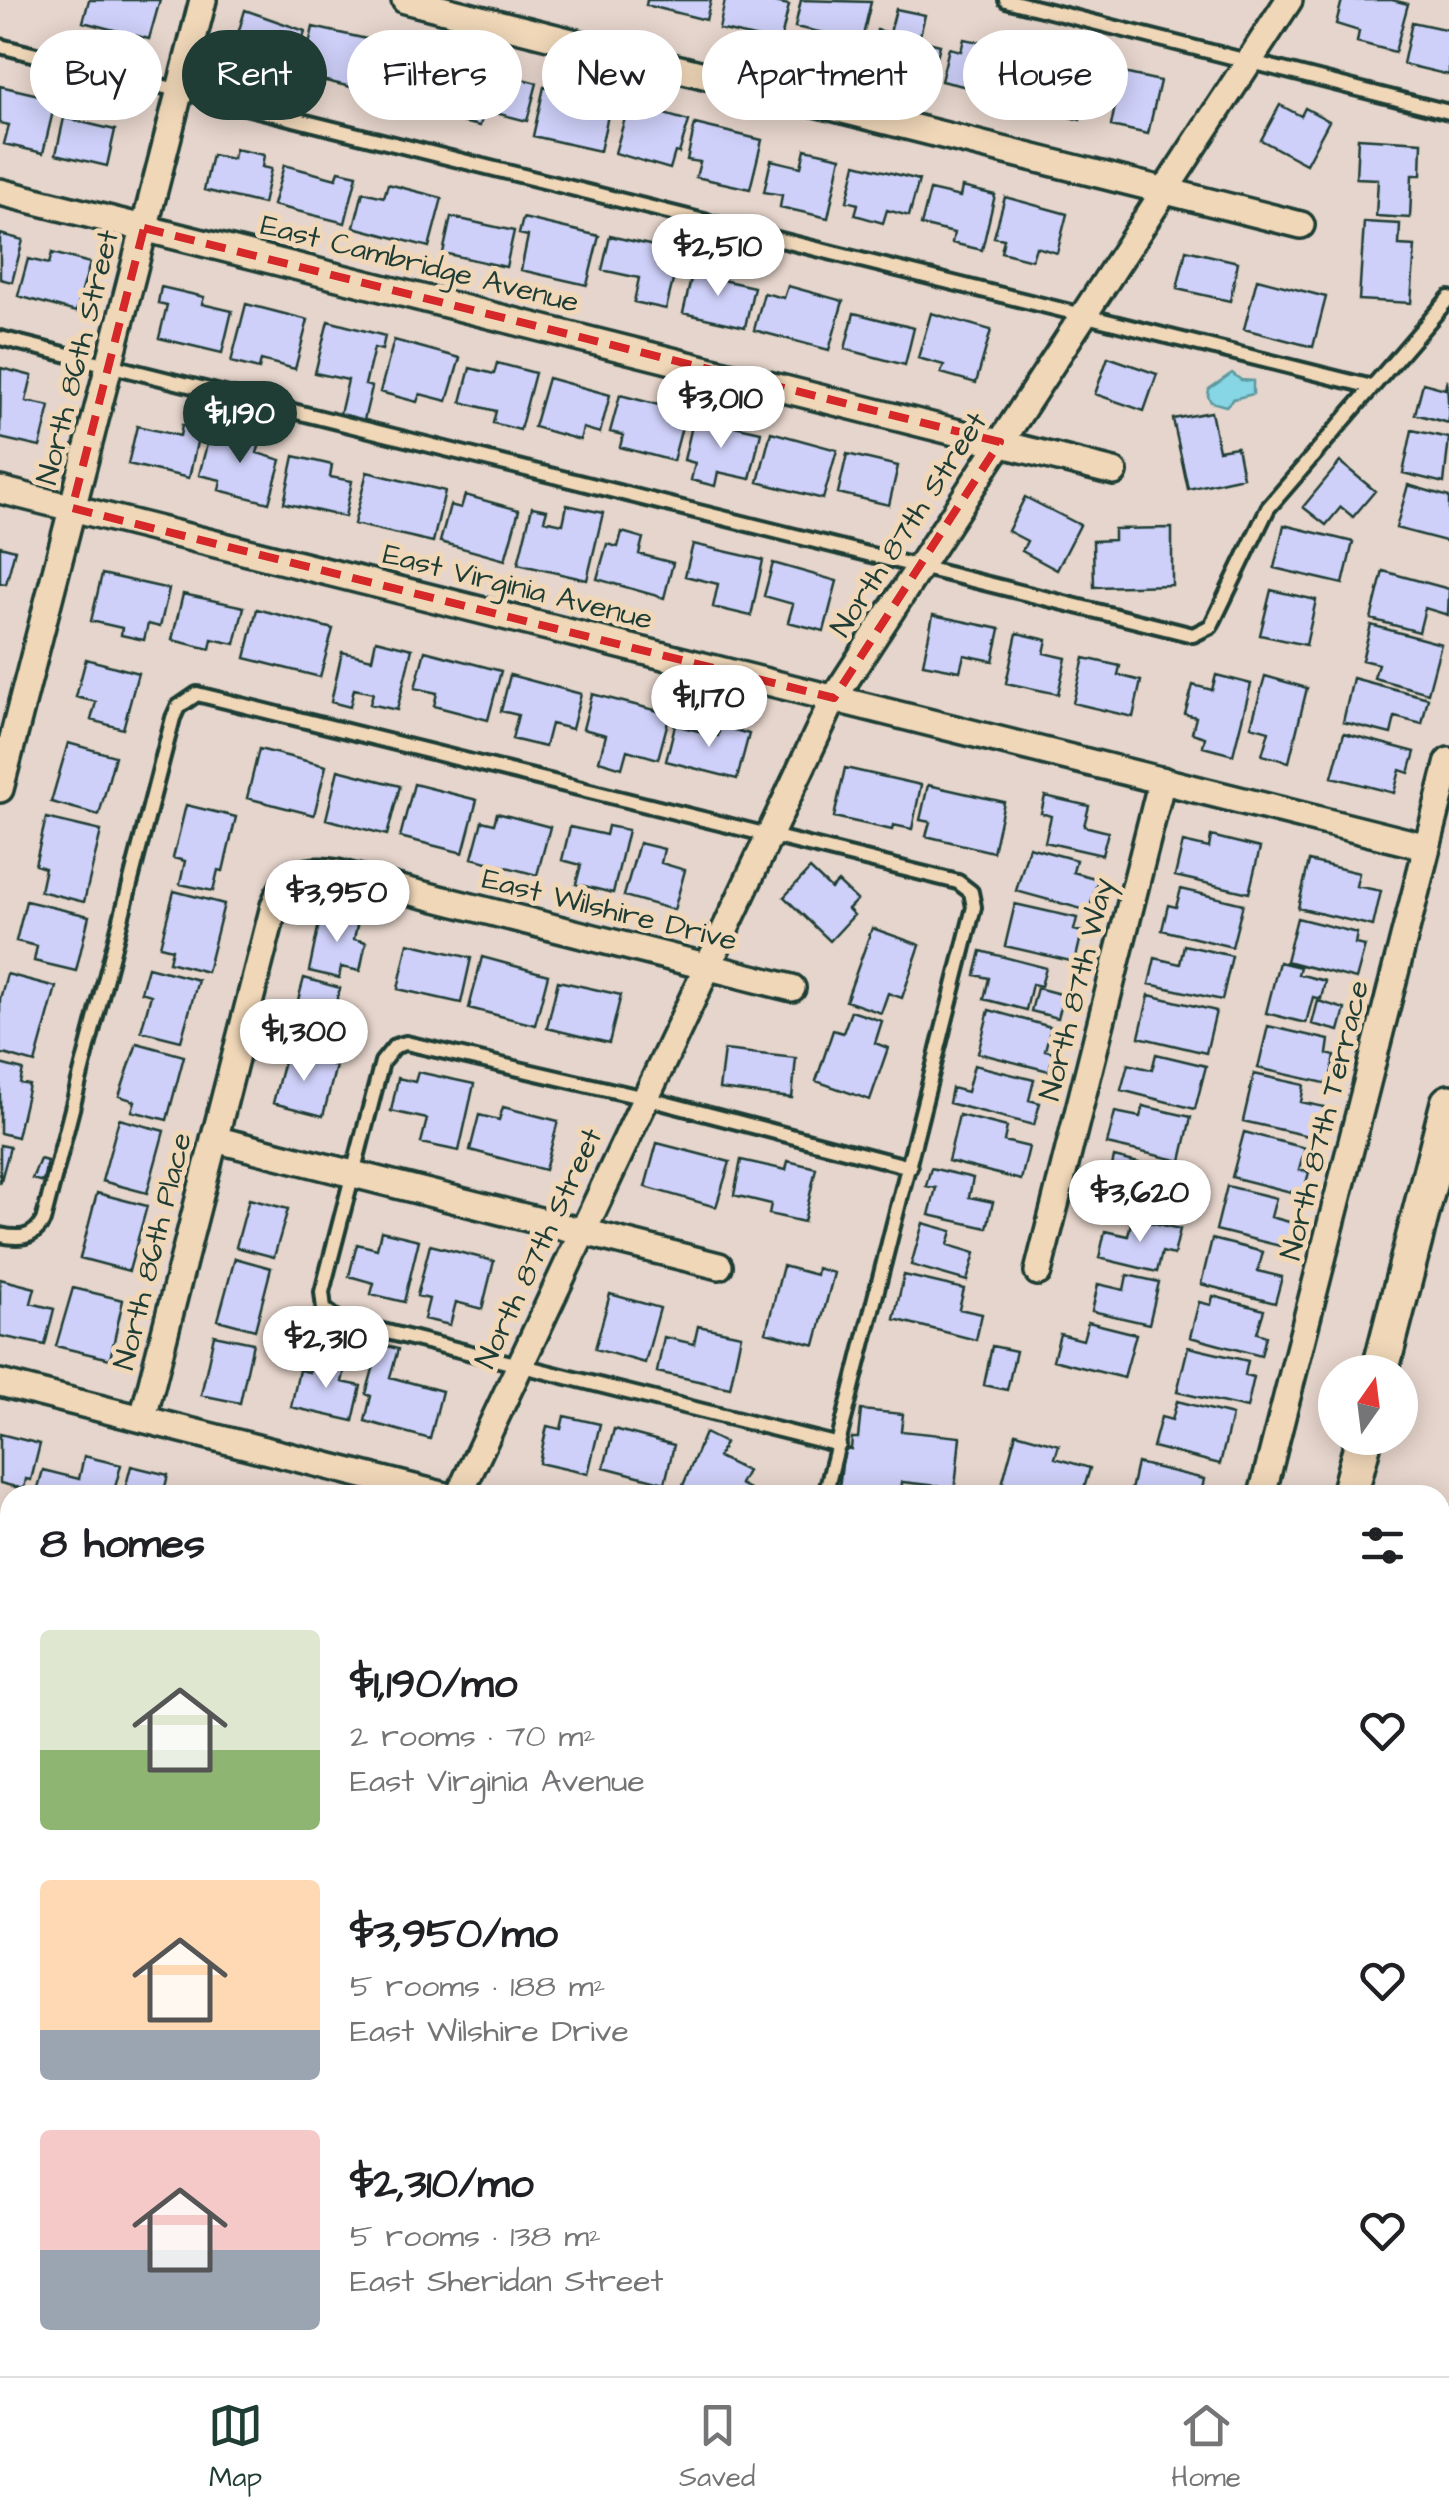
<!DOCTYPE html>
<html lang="en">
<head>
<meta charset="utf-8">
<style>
  :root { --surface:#fff; --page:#f6f6f6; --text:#202124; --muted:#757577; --line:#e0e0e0; --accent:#1f3d34 }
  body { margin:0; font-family:"Architects Daughter",sans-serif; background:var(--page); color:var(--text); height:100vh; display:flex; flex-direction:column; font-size:38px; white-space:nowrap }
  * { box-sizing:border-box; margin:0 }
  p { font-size:32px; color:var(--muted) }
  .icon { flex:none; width:55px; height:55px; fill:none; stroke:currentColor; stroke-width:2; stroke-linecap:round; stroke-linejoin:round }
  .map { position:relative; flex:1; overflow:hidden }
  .side { position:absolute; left:0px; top:1485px; width:1450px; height:892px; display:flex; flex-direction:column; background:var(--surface); border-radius:30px 30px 0 0; box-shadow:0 5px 25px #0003 }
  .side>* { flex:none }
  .guide { position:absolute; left:30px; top:30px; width:1390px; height:90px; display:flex; gap:20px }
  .needle { width:65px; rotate:14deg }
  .controls { position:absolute; left:1318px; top:1355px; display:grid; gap:20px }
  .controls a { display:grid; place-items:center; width:100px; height:100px; border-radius:50%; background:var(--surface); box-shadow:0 5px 25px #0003; font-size:50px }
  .price { position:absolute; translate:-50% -85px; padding:0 22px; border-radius:35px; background:#fff; color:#222; font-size:32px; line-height:65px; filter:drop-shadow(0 2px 5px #0008) }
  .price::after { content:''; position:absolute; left:50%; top:60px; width:30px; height:22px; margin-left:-15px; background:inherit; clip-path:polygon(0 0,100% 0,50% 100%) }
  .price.current { background:var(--accent); color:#fff }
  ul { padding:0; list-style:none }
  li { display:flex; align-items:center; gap:30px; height:250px; padding:0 40px }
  li span { display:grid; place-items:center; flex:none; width:280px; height:200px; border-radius:10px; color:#555 }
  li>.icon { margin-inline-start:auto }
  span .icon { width:120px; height:120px; fill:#fffc; stroke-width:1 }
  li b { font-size:42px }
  h2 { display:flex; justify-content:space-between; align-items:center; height:120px; padding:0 40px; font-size:42px }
  .chip { padding:0 35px; border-radius:45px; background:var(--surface); box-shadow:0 5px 25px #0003; font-size:35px; line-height:90px }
  .chip.current { background:var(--accent); color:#fff }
  .tab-bar { display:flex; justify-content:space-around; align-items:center; height:140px; border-top:2px solid var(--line); background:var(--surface); font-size:28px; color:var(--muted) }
  .tab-bar a { display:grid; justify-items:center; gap:5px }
  .tab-bar .current { color:var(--accent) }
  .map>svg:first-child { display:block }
</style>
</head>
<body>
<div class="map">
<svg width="1449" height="2376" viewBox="0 0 1449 2376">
  <rect width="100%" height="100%" fill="#e6d5cc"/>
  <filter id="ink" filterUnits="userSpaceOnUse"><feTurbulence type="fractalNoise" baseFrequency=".01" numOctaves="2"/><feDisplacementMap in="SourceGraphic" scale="20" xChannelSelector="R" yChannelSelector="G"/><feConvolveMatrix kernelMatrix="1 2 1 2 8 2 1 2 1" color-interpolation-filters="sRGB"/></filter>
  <g filter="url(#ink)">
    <path fill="#87d6e5" stroke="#5d999e" stroke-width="2.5" d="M1232 373 1241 380 1253 381V394L1233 399 1226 406 1211 402 1208 396 1209 389Z"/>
    <path fill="#ced0f9" stroke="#1f3d34" stroke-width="2.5" d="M89 0H160L149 39 83 22Z
      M647 0H711L706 20 646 5Z
      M725 0H765L789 5 780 43 719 29Z
      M801 0 871 2 857 61 819 52 824 33 795 27Z
      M1342 0H1392L1408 4 1395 52 1357 42 1359 31 1336 24Z
      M896 9 925 15 919 40 940 45 931 81 869 67 877 30 890 33Z
      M245 10 305 31 293 75 255 66 256 62 228 54 233 36 237 37Z
      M1412 22 1449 30V75L1403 64Z
      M313 27 380 42 368 91 313 78 316 65 305 63Z
      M964 39 990 44 987 55 1011 60 1003 95 941 81 949 48 961 51Z
      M400 51 450 61 445 85 451 86 448 100 416 93 413 109 389 104Z
      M1040 56 1094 71 1080 120 1016 102 1026 66 1037 69Z
      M464 64 537 83 527 121 484 110 480 126 462 122 466 103 455 101Z
      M1105 69 1160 81 1148 134 1111 126 1115 106 1097 102Z
      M0 86 56 99 43 153 4 144 9 125 0 123Z
      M544 87 611 102 600 151 533 136Z
      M629 104 689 121 679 153 675 152 670 169 615 153Z
      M1280 105 1301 116 1305 108 1329 121 1306 164 1261 140Z
      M64 118 115 130 107 166 56 154Z
      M695 124 762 140 750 189 696 177 700 162 687 160Z
      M1358 138 1422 142 1421 175H1412L1410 218 1376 216 1378 179 1356 178Z
      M235 149 264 155 262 167 271 169 263 204 204 190 212 155 233 159Z
      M805 149 841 157 828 218 780 207 782 195 764 192 771 160 801 167Z
      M856 164 919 180 909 216 887 210 883 223 855 215 858 204 847 201Z
      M284 165 336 179 339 171 357 175 345 223 273 205Z
      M388 184 442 198 429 247 354 227 363 192 384 197Z
      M962 187 995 195 982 250 952 243 954 233 921 225 930 190 960 197Z
      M1005 197 1067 214 1057 253 1036 247 1032 260 1001 252 1004 239 994 237Z
      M451 217 514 231 506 267 443 253Z
      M523 218 599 236 587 285 521 270 528 236 519 234Z
      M1364 222 1400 224 1399 245 1415 246 1411 303 1359 300Z
      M0 234 23 240 12 282 0 279Z
      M610 236 680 252 666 309 634 302 639 278 602 270Z
      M1186 250 1238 262 1230 301 1177 289Z
      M52 253 90 263 76 312 18 296 28 259 49 264Z
      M695 262 706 264 704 276 754 287 745 327 683 313Z
      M1257 279 1326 297 1313 347 1244 329Z
      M788 286 843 301 829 350 754 330 764 293 784 298Z
      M161 287 204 297 202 304 232 311 222 353 159 338 167 305 158 303Z
      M246 304 308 320 295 369 261 360 259 369 231 362Z
      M854 313 914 328 905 365 845 349Z
      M931 313 991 330 976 383 941 373 944 365 918 358Z
      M328 321 385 336 382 350 374 348 365 385 372 387 364 420 340 414 348 380 315 373Z
      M394 340 460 358 447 401 420 394 417 402 380 392Z
      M1108 357 1157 374 1144 411 1095 394Z
      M497 363 535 373 520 430 493 423 496 411 461 402 470 368 494 374Z
      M1 368 32 376 26 401 50 406 40 447 0 438Z
      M548 378 610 395 600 433 583 428 580 440 534 427Z
      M1447 379 1449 423 1415 414 1423 383 1445 389Z
      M620 395 686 412 673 461 620 447 623 435 610 432Z
      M1211 412 1219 450 1237 447 1243 477 1188 489 1173 419Z
      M694 417 761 432 750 479 718 472 715 486 691 480 695 463 684 460Z
      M182 425 200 429 189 478 128 464 137 426 180 436Z
      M211 429 261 441 257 453 281 460 269 503 219 490 221 480 199 475Z
      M1412 430 1449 438 1444 483 1403 473Z
      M771 432 837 450 823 499 758 482Z
      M847 454 898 466 889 505 838 493Z
      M294 456 332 465 330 477 352 481 345 517 284 503Z
      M1340 462 1375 491 1353 517 1341 507 1326 525 1303 507Z
      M367 472 445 491 433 542 354 524Z
      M1408 485 1449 497V542L1396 528Z
      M465 495 519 510 505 560 440 542 450 505 461 508Z
      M1025 497 1080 525 1057 570 1022 551 1027 541 1008 531Z
      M567 505 603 513 587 580 518 564 532 507 547 510 544 520 563 524Z
      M1284 525 1353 542 1343 584 1274 568Z
      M1172 528V585L1094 587 1093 541 1114 540V529Z
      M622 532 643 538 639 554 673 563 664 598 597 579 607 544 618 547Z
      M693 544 763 560 751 616 713 607 718 584 685 576Z
      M0 546 15 550 6 584 0 583Z
      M773 563 837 581 824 631 788 622 793 604 764 596Z
      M1383 571 1449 589 1448 615 1425 608 1419 632 1371 619Z
      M102 574 169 589 160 627 148 624 144 640 121 635 122 628 91 621Z
      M1271 590 1316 600 1306 645 1260 635Z
      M183 594 244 607 235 644 212 639 210 649 172 640Z
      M257 609 333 629 320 677 245 658Z
      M933 615 1000 629 993 661 964 655 960 671 923 664Z
      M1371 625 1441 644 1428 693 1374 678 1378 664 1362 660Z
      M1017 633 1047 640 1044 653 1066 658 1058 694 1006 683Z
      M376 640 412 649 397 710 370 704 373 693 354 689 350 707 331 702 342 652 372 659Z
      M425 651 501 671 488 720 434 706 437 693 415 688Z
      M1084 658 1120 666 1118 675 1141 681 1133 717 1073 703Z
      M86 659 138 673 123 729 91 720 96 702 76 697Z
      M510 675 581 694 572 729 551 724 545 747 512 739 518 715 501 711Z
      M1216 675 1251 684 1233 755 1203 747 1205 737 1192 733 1196 717 1185 714 1193 685 1212 690Z
      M1265 676 1307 688 1289 762 1262 755 1269 731 1251 726Z
      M1353 678 1428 698 1422 724 1395 717 1391 734 1343 722Z
      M592 694 670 714 658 759 627 750 622 768 599 761 606 735 583 729Z
      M675 725 718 736 720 726 749 734 737 779 666 761Z
      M1344 733 1415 752 1409 773 1400 770 1394 793 1332 777Z
      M68 743 115 756 99 815 51 802Z
      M259 749 326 766 314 815 247 798Z
      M845 768 921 785 912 829 893 825 892 830 834 817Z
      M338 770 400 786 387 835 326 819Z
      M414 784 477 800 463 853 400 837Z
      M928 785 1004 802 993 852 926 836 930 822 920 820Z
      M1045 796 1089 806 1084 826 1108 832 1102 855 1045 842 1051 816 1041 813Z
      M186 805 236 817 223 871 218 870 213 891 180 884 185 861 173 858Z
      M497 813 550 827 537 875 472 858 482 821 494 824Z
      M46 818 101 831 84 902 40 891 45 868 35 865Z
      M608 826 628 830 613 893 576 884 581 865 562 860 570 827 606 835Z
      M1211 836 1260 848 1249 893 1175 876 1183 842 1209 848Z
      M639 843 664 849 661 863 685 870 674 910 624 896Z
      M1029 847 1076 860 1073 872 1098 879 1089 911 1016 891Z
      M1309 861 1359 873 1356 886 1381 891 1373 926 1298 908Z
      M810 869 831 889 838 882 857 900 848 909 854 915 830 941 784 897Z
      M1181 889 1243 904 1232 947 1162 930 1168 905 1176 907Z
      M174 891 224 904 207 972 169 962 172 949 160 946Z
      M26 901 89 916 76 971 34 961 37 946 16 941Z
      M1015 904 1077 918 1074 930 1082 932 1075 962 1005 946Z
      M322 909 359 917 354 939 366 942 360 971 341 967 339 978 309 971Z
      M1297 918 1357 933 1355 944 1365 946 1356 979 1286 961Z
      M872 928 920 945 902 998 888 993 881 1013 846 1001Z
      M408 943 471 958 461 1003 398 989Z
      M1184 945 1232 956 1222 1000 1149 984 1155 958 1180 964Z
      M981 951 1046 968 1041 986 1032 984 1026 1010 984 999 989 978 975 975Z
      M482 957 548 975 535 1025 469 1008Z
      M1279 962 1300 967 1298 974 1325 981 1321 999 1313 997 1306 1023 1266 1013Z
      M148 967 198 980 181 1041 141 1031 151 995 141 992Z
      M7 974 56 987 35 1063 0 1053V999Z
      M304 978 340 988 333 1012 344 1014 338 1036 353 1040 348 1058 287 1041Z
      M558 981 621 995 609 1043 547 1028Z
      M1037 988 1064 995 1058 1018 1031 1011Z
      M1149 995 1216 1011 1206 1053 1139 1037Z
      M1318 1001 1345 1009 1339 1031 1312 1024Z
      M989 1010 1051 1027 1045 1050 1054 1052 1049 1071 978 1053Z
      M851 1011 882 1021 875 1043 888 1048 870 1100 816 1081 833 1030 843 1033Z
      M1268 1026 1329 1040 1327 1054 1335 1056 1329 1084 1258 1068Z
      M137 1043 184 1056 167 1120 132 1111 135 1101 119 1096Z
      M724 1050 796 1058 792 1098 719 1089Z
      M286 1053 336 1066 323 1116 273 1103Z
      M1156 1054 1206 1066 1195 1109 1121 1090 1128 1064 1152 1070Z
      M0 1064 23 1070 20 1083 29 1085 17 1137 0 1133Z
      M974 1065 1034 1080 1029 1100 1040 1103 1034 1125 949 1103 952 1088 967 1092Z
      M418 1072 474 1084 459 1151 421 1143 427 1119 391 1111 398 1078 415 1082Z
      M1254 1074 1304 1085 1301 1102 1324 1107 1317 1138 1243 1121Z
      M1143 1106 1191 1117 1181 1161 1107 1144 1115 1112 1140 1117Z
      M503 1107 558 1121 545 1170 470 1150 479 1115 499 1120Z
      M959 1115 1007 1127 1004 1141 1029 1147 1021 1180 948 1161Z
      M119 1119 164 1131 147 1193 102 1181Z
      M1244 1132 1305 1148 1299 1170 1309 1172 1303 1195 1232 1177Z
      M657 1143 730 1162 716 1207 645 1187Z
      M0 1145 10 1147 0 1184Z
      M1114 1157 1175 1172 1165 1212 1095 1196 1099 1178 1109 1181Z
      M40 1159 47 1161 43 1182 32 1179Z
      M741 1160 786 1170 788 1161 816 1168 804 1222 769 1214 771 1204 734 1195Z
      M931 1168 973 1178 969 1197 993 1202 987 1228 929 1215 936 1188 926 1186Z
      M1227 1186 1276 1198 1271 1217 1293 1223 1288 1248 1216 1230Z
      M97 1193 147 1206 129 1271 80 1258Z
      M249 1199 288 1209 274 1257 236 1247Z
      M1132 1218 1180 1229 1174 1255 1162 1252 1157 1272 1099 1258 1105 1231 1128 1236Z
      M923 1223 952 1231 948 1245 975 1253 967 1281 911 1265Z
      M381 1231 419 1240 404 1302 371 1294 374 1283 349 1276 357 1244 377 1249Z
      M1212 1239 1263 1252 1258 1271 1282 1277 1275 1303 1201 1284Z
      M430 1245 494 1261 482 1309 456 1302 450 1325 424 1319 429 1299 417 1296Z
      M235 1258 271 1268 255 1330 218 1320Z
      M783 1266 816 1275 817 1268 834 1273 815 1345 766 1332Z
      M904 1275 964 1289 959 1309 982 1314 976 1340 894 1319Z
      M1127 1275 1159 1282 1149 1324 1092 1311 1098 1284 1124 1290Z
      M0 1279 35 1288 31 1303 54 1309 45 1345 0 1336Z
      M73 1288 123 1300 110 1359 56 1346Z
      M610 1294 660 1308 645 1363 595 1349Z
      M1213 1296 1264 1310 1257 1333 1266 1336 1261 1356 1190 1337 1199 1302 1211 1305Z
      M1088 1322 1136 1334 1124 1378 1053 1360 1060 1334 1083 1340Z
      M698 1326 741 1335 730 1388 657 1372 664 1337 694 1344Z
      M214 1335 253 1343 240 1403 201 1395Z
      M380 1344 398 1349 390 1377 442 1391 430 1439 365 1421 371 1396 366 1394Z
      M992 1346 1016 1351 1007 1390 984 1385Z
      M1188 1347 1248 1361 1245 1375 1254 1377 1247 1408 1177 1392Z
      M312 1358 346 1365 342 1382 361 1386 353 1421 291 1407 299 1370 309 1372Z
      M1177 1401 1232 1415 1220 1464 1153 1447 1161 1417 1172 1420Z
      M861 1410 903 1414 901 1431 960 1437 955 1488 902 1482 901 1495 839 1488 844 1448 851 1449 852 1438H858Z
      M564 1416 600 1424 588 1474 539 1463 547 1426 561 1429Z
      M614 1429 674 1445 665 1483 604 1467Z
      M705 1433 725 1443 718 1457 747 1471 740 1484 757 1493 756 1495H679Z
      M1016 1433 1059 1445 1055 1458 1090 1468 1082 1495H1025L1001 1488Z
      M0 1434 40 1444 31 1480 26 1479 24 1489 0 1483Z
      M84 1456 121 1465 113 1495H36L43 1470 79 1479Z
      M1137 1463 1204 1479 1201 1495H1130Z
      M131 1466 168 1475 163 1495H119L124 1493Z
      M0 1579 10 1582V1616L0 1613Z
      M0 1727 10 1730 9 1776 0 1774Z
      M3 1845 10 1847V1925L0 1923V1859Z
      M0 2055 10 2058V2077L0 2113Z
      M0 2178 10 2181V2194L0 2231Z
      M30 2368H41L73 2376H28Z
      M650 2368H728L726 2376H683Z
      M840 2368H846L879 2376H838Z
      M926 2368H1007L1004 2376H924Z"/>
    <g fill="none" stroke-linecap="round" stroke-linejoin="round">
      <defs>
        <path id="service" d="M1006 0 1449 112
          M0 46 1372 387
          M0 338 1193 635 1211 626 1268 508 1449 298
          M0 1235C18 1239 33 1239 43 1221L173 718 178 707 197 694 958 882 971 892 974 907 825 1495
          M839 1445 339 1320 324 1309 322 1292 382 1062 395 1046 406 1043 645 1098 910 1167
          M0 1531 10 1534
          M0 1823 10 1826
          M0 2157 10 2160
          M623 2376 626 2368"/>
        <path id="minor" d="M405 0 1301 225
          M0 192 1114 472
          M0 490 1427 847
          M0 789 203 0
          M214 1139 719 1266
          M1038 1272 1162 780
          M0 1383 442 1495
          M143 1418 274 906C285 874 306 868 337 873L792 988
          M459 1495 834 698 1289 0
          M1262 1495 1449 761
          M0 1677 10 1680
          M0 2325 10 2312
          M259 2368 293 2376
          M769 2376 772 2368
          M1038 2376 1040 2368"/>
        <path id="tertiary" d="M0 1989 10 1992"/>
        <path id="secondary" d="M1380 1372 1449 1103
          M1349 1495 1364 1438
          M1124 2376 1127 2368"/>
      </defs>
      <use href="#service" stroke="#1f3d34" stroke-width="20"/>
      <use href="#minor" stroke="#1f3d34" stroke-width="32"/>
      <use href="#tertiary" stroke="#1f3d34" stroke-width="38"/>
      <use href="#secondary" stroke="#1f3d34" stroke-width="42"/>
      <use href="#service" stroke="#f0d7b8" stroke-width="12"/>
      <use href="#minor" stroke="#f0d7b8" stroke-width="25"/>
      <use href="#tertiary" stroke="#f0d7b8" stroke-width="30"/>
      <use href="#secondary" stroke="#f0d7b8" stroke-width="35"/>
    </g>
  </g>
  <path fill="none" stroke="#d62828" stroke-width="8" stroke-dasharray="20 12" stroke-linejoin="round" d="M144 228 1000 442 834 698 72 508Z"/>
  <g text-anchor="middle" stroke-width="10" stroke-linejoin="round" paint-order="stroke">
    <g font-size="30" fill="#1f3d34" stroke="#f0d7b8">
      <text transform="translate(420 263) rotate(14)" y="10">East Cambridge Avenue</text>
      <text transform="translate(77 357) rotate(-76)" y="10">North 86th Street</text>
      <text transform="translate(908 524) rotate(-57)" y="10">North 87th Street</text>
      <text transform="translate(518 586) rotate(14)" y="10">East Virginia Avenue</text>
      <text transform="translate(610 909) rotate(14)" y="10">East Wilshire Drive</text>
      <text transform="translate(1076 989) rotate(-76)" y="10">North 87th Way</text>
      <text transform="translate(1324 1120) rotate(-76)" y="10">North 87th Terrace</text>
      <text transform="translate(538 1248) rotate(-65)" y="10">North 87th Street</text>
      <text transform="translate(152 1251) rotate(-76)" y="10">North 86th Place</text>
    </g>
  </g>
</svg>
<div class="controls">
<a><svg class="needle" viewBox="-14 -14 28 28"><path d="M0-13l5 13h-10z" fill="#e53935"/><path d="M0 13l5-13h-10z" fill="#757577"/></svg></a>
</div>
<b class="price" style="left:718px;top:299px">$2,510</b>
<b class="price" style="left:721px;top:451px">$3,010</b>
<b class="price current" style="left:240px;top:466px">$1,190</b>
<b class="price" style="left:709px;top:750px">$1,170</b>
<b class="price" style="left:337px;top:945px">$3,950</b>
<b class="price" style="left:304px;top:1084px">$1,300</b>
<b class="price" style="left:1140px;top:1245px">$3,620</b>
<b class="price" style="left:326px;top:1391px">$2,310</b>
<div class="guide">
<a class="chip">Buy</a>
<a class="chip current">Rent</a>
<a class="chip">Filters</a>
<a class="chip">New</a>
<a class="chip">Apartment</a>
<a class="chip">House</a>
</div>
<section class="side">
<h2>8 homes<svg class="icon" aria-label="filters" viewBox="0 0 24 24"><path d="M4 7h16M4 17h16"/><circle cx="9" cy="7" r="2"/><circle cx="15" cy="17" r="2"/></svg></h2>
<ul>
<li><span style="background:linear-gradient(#dfe7d0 60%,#8fb573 0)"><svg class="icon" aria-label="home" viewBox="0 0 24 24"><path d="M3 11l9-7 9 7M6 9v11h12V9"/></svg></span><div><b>$1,190/mo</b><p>2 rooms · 70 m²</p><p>East Virginia Avenue</p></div><svg class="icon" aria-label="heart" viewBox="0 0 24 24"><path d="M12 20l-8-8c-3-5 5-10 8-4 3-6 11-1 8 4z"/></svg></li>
<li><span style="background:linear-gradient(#ffd9b3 75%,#9aa5b1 0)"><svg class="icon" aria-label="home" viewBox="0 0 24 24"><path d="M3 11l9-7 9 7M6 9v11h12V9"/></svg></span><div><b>$3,950/mo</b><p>5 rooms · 188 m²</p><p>East Wilshire Drive</p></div><svg class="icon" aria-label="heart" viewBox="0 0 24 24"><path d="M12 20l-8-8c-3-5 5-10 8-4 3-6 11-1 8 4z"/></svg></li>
<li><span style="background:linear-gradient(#f6c9c9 60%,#9aa5b1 0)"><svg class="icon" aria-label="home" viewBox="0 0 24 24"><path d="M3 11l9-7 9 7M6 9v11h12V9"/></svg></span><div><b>$2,310/mo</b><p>5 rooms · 138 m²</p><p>East Sheridan Street</p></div><svg class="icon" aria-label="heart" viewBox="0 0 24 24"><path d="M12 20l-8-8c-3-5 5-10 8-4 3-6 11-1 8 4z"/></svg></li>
</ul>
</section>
</div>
<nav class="tab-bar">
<a class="current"><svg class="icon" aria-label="map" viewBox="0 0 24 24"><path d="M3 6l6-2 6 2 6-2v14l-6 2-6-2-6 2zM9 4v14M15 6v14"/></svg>Map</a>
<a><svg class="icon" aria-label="saved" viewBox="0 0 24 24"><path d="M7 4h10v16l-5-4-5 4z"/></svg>Saved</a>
<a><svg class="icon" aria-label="home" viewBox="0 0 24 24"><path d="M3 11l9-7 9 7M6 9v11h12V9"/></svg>Home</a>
</nav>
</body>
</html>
